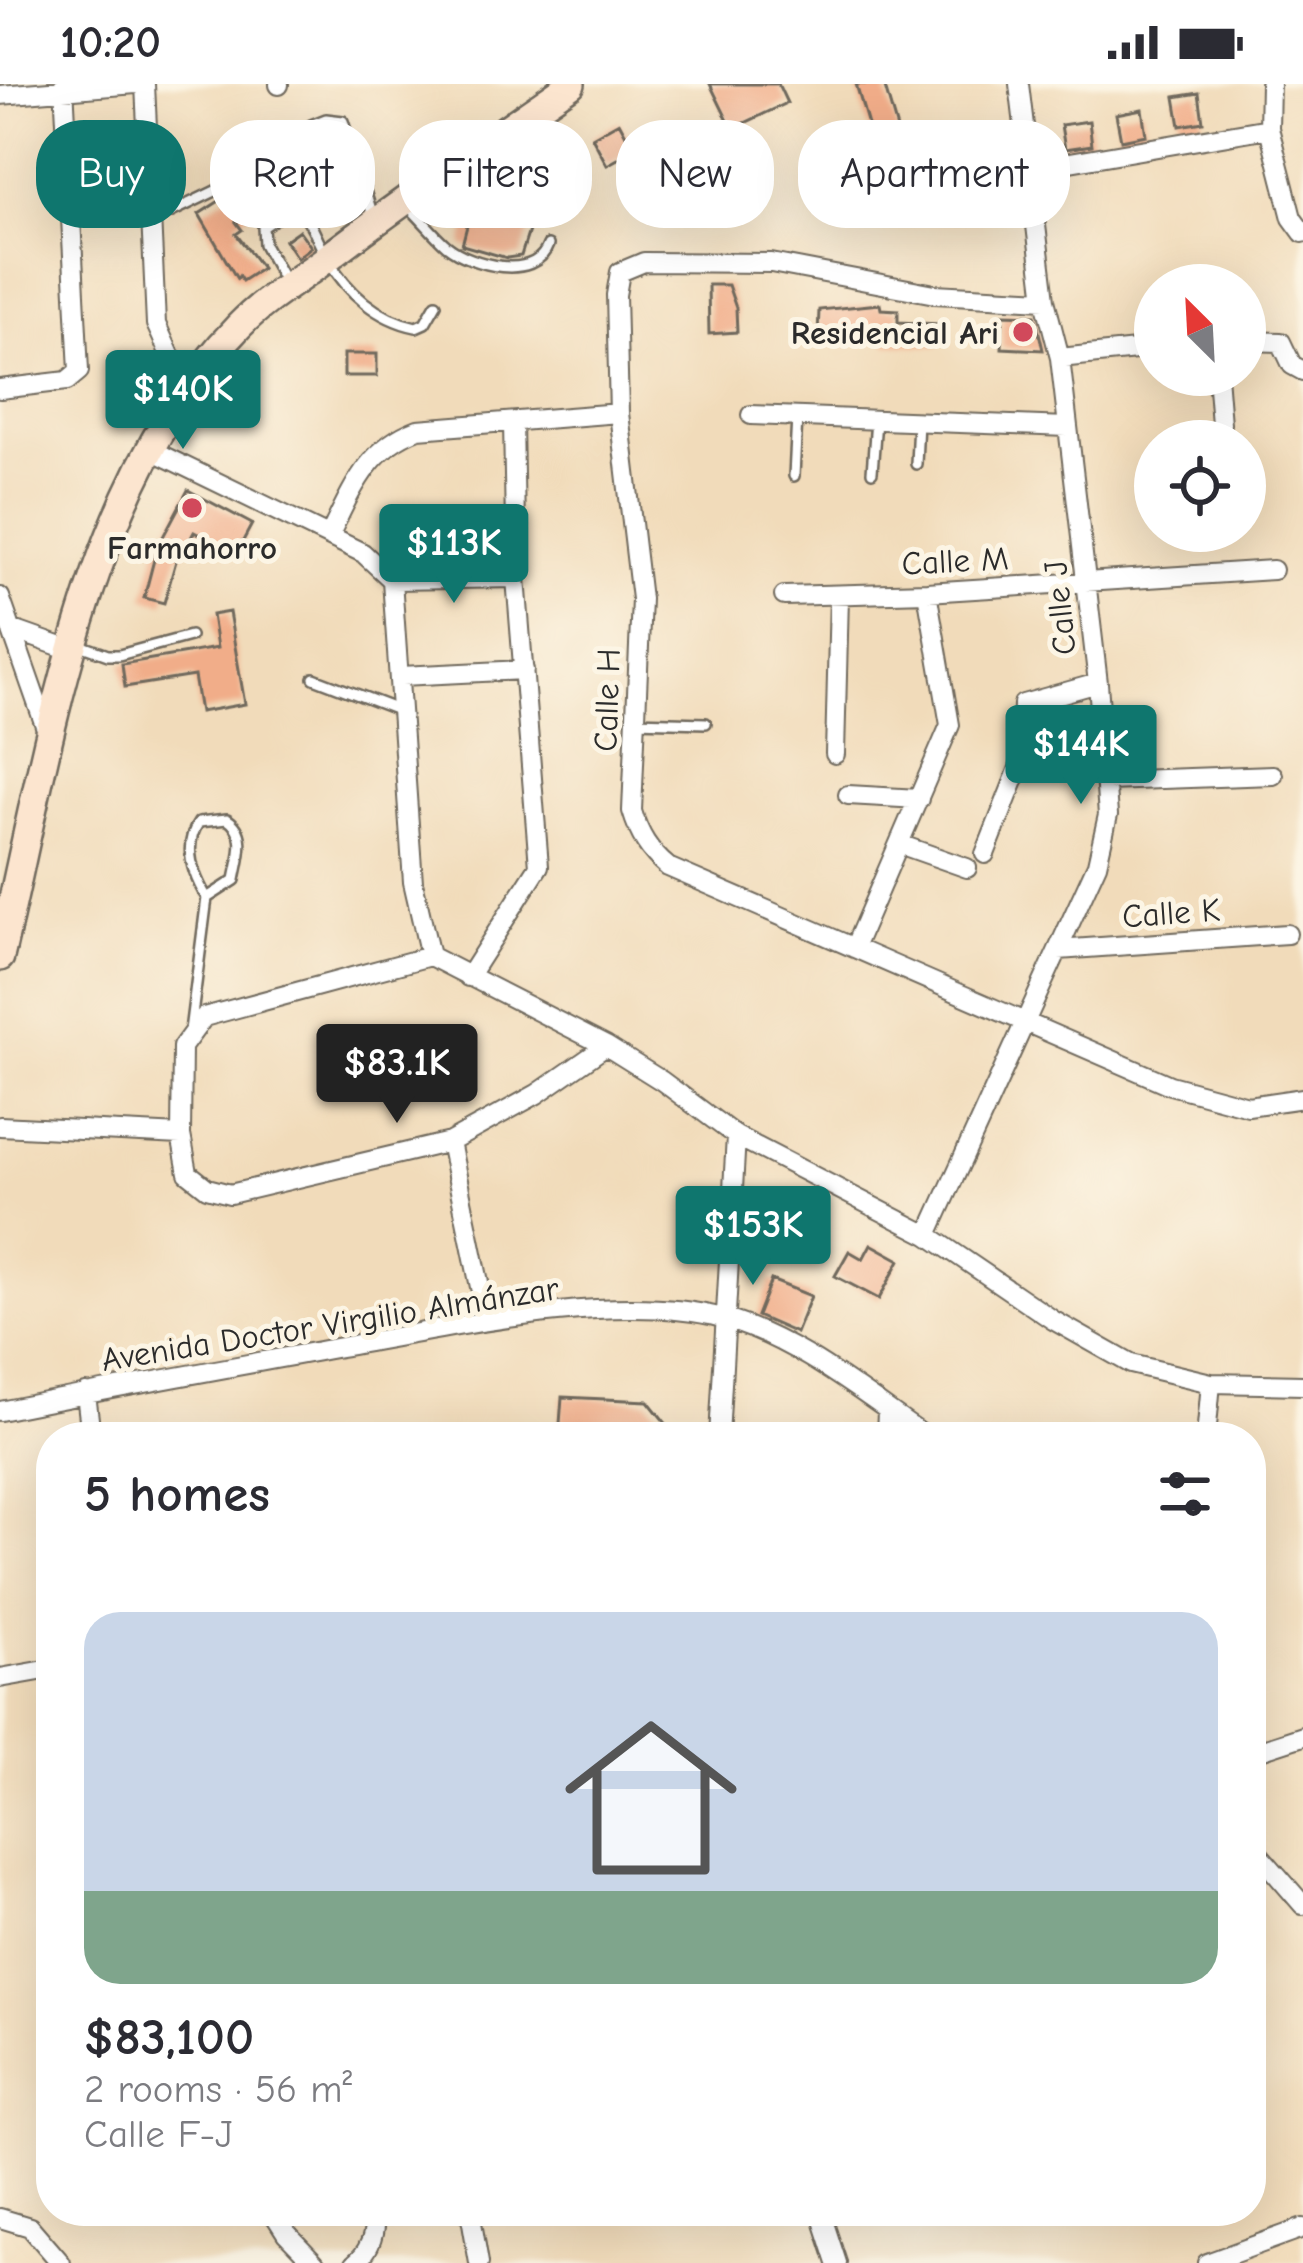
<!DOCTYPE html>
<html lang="en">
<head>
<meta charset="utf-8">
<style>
  :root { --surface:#fff; --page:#f7f7f7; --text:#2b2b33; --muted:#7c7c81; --line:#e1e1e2; --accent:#0f766e }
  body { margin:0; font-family:"Comic Neue",sans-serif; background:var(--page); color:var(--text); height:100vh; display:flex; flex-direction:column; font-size:45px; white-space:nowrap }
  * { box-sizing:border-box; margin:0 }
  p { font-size:39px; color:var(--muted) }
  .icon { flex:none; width:66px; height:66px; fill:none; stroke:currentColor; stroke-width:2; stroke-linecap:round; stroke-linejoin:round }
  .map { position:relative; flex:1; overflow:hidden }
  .panel { position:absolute; left:36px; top:1338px; width:1230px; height:804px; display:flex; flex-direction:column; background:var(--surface); border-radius:48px; box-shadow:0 12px 48px #0002 }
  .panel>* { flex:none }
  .hud { position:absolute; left:36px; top:36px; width:1233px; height:108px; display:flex; gap:24px }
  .needle { width:78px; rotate:336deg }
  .controls { position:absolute; left:1134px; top:180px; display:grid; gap:24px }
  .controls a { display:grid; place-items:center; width:132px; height:132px; border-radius:50%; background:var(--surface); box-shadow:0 12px 48px #0002; font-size:60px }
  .price { position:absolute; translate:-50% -102px; padding:0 27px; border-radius:12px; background:var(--accent); color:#fff; font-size:39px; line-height:78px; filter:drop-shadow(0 3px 6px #0008) }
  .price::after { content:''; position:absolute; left:50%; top:72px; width:36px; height:27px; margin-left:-18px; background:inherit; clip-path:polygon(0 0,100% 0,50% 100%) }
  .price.on { background:#222; color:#fff }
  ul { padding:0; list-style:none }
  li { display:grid; align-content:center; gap:24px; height:636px; padding:0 48px }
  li+li { border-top:3px solid var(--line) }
  li span { display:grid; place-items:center; height:372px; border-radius:36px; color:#555 }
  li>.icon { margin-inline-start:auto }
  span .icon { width:216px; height:216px; fill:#fffc; stroke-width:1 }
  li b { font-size:51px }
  h2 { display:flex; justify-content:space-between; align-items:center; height:144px; padding:0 48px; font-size:51px }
  .tag { padding:0 42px; border-radius:48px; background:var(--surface); box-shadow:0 12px 48px #0002; font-size:42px; line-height:108px }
  .tag.on { background:var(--accent); color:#fff }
  .status { display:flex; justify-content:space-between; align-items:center; height:84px; padding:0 60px; background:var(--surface); direction:ltr }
  .status svg { height:33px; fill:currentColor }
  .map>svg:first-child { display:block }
</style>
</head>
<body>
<div class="status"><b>10:20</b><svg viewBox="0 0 49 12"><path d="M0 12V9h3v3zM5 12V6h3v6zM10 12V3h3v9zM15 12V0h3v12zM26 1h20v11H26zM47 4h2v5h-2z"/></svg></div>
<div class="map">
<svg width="1303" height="2179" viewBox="0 0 1303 2179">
  <rect width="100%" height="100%" fill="#fcf5e5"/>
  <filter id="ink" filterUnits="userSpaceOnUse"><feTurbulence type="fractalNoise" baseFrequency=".00833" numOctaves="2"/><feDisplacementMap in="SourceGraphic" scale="24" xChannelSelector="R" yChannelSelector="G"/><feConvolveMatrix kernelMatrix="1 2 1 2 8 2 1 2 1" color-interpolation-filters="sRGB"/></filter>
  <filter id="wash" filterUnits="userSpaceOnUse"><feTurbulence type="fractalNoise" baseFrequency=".004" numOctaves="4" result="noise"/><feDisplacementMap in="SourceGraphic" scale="48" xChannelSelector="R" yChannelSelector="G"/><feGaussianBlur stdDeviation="2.7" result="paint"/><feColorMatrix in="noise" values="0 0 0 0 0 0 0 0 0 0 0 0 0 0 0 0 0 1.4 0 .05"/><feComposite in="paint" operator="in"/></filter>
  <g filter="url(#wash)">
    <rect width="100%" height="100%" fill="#f1dbba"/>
    <g id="blocks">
      <path fill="#f1ad89" d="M710 0H778L787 19 732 45Z
        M856 0H884L914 104 886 103Z
        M1199 9 1203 38 1180 42 1175 13Z
        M1142 25 1146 51 1121 56 1116 30Z
        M1089 37 1092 61 1065 65 1061 41Z
        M619 38 634 66 607 81 592 53Z
        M332 45H336L359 117 345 126 314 86 236 138 242 146 236 150 262 184 242 197 239 192 237 195 199 130Z
        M469 134 532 137 521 172 507 174 462 161Z
        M299 146 311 163 297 174 285 156Z
        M708 201H728L736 224 737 248 709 250Z
        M880 220 881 225 898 226V238L939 240 940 262 885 260 886 241 847 245 840 252 818 251 819 226Z
        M1003 230 1035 231 1043 266 1002 264Z
        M344 270H377V292H344Z
        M188 406 252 440 236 470 194 448 181 472 178 470 164 519 144 514 157 464Z
        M229 528 245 620 200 628 194 592 125 603 122 580 217 564 212 531Z
        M871 1160 900 1176 879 1215 835 1192 849 1167 863 1175Z
        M771 1196 811 1212 796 1249 757 1232Z
        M562 1313 648 1317 677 1353H559Z"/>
    </g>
  </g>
  <g filter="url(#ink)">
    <use href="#blocks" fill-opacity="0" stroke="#70695d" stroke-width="3"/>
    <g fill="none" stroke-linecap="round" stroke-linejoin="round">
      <defs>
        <path id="service" d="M407 121C421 134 433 150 447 162 471 181 535 198 548 161
          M153 137 240 95 311 41 326 35 343 37 373 132
          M285 198 264 160 263 143 284 129 300 125C314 141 317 158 328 175 347 208 377 235 416 243L425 239 436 220
          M916 380 918 337
          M872 388 876 336
          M794 392 797 333
          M80 561 108 571H119L190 552
          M314 594 398 626
          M635 637 706 639
          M190 947 207 814 235 796C239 773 249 749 227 735L199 738C182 762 193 791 207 814"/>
        <path id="minor" d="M145 0 156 240 186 306
          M279 0V1
          M1270 0 1269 44 1292 134 1303 149
          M0 11 136 0
          M1029 85 1269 44
          M1045 216 935 210 771 179 644 178 620 188 616 211 619 329 641 515 632 727C639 751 649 767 668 783L1170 1001 1248 1022 1303 1014
          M1245 257 1281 258 1292 281 1303 287
          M1060 274 1155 264
          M1217 291 1221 340
          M0 305 67 297 79 287 64 0
          M751 331 1067 343
          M149 365 363 469 392 496 413 798 430 872 606 962 662 997 736 1052 928 1151 1053 1236 1131 1280 1211 1299 1303 1301
          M329 452C352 406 367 364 418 345L619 329
          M392 496 516 494
          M784 512 927 508 1273 486
          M0 513 48 650
          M11 545 73 567
          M401 592 524 586
          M835 670 839 512
          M1107 697 1273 691
          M848 711 919 715
          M899 760 967 784
          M985 770 1021 679 1023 620 1098 599
          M854 864 950 641 927 508
          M1058 866 1287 850
          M430 872 204 933 182 963 181 1051 188 1089 207 1104 230 1110 450 1058 537 1010 606 962
          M468 893 539 782 516 494 513 339
          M0 1042 181 1051
          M450 1058 487 1237
          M928 1151 1097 780 1108 731 1098 599 1060 274 1045 216 1019 0
          M86 1309 91 1353
          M0 1327C113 1304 227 1284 341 1263 448 1244 617 1206 722 1234 797 1255 863 1310 926 1353
          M719 1353 736 1052
          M886 1353 887 1327
          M1206 1353 1211 1299
          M0 1594 51 1585
          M1251 1669 1303 1652
          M1251 1761 1303 1821
          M272 2127 286 2149 315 2179
          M470 2127 479 2179
          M820 2127 837 2179
          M0 2134 30 2143 61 2179
          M355 2179C371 2166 376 2148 374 2127
          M1207 2179 1303 2144"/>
        <path id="secondary" d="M0 873C49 664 84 400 239 242 265 215 297 197 326 175 406 114 489 57 571 0"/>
      </defs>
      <use href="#service" stroke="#70695d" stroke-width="14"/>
      <use href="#minor" stroke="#70695d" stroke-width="22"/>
      <use href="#secondary" stroke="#70695d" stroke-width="32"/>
      <use href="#service" stroke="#fff" stroke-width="9"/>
      <use href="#minor" stroke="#fff" stroke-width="18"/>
      <use href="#secondary" stroke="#fce5cf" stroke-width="27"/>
    </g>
  </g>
  <g fill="#d1495b" stroke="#fcf5e5" stroke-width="4.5">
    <circle cx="1023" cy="248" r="12"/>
    <circle cx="192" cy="424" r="12"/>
  </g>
  <g text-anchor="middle" stroke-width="10" stroke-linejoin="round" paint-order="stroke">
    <g font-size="33" font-weight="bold" fill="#2b2b2b" stroke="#fcf5e5" text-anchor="end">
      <text x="999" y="260">Residencial Ari</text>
      <text x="192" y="475" text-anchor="middle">Farmahorro</text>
    </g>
    <g font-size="33" fill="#2b2b2b" stroke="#fcf5e5">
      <text transform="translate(955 476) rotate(-3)" y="12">Calle M</text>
      <text transform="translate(1059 524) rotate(-96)" y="12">Calle J</text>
      <text transform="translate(606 616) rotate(-88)" y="12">Calle H</text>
      <text transform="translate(1171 828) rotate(-4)" y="12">Calle K</text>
      <text transform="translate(330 1239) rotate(-9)" y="12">Avenida Doctor Virgilio Almánzar</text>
    </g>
  </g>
</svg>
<div class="controls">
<a><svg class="needle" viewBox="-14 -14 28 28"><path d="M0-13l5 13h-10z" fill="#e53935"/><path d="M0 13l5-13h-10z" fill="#7c7c81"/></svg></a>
<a><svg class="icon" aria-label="locate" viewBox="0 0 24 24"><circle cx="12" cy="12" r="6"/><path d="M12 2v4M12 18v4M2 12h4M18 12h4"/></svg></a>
</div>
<b class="price" style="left:183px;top:368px">$140K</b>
<b class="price" style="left:454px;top:522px">$113K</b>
<b class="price" style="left:1081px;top:723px">$144K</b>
<b class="price on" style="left:397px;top:1042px">$83.1K</b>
<b class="price" style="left:753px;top:1204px">$153K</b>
<div class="hud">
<a class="tag on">Buy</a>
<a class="tag">Rent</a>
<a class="tag">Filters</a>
<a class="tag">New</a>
<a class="tag">Apartment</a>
</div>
<section class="panel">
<h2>5 homes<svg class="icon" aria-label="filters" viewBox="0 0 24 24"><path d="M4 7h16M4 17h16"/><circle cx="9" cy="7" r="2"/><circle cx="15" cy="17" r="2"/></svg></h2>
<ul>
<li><span style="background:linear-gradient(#c9d6e8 75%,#7fa58c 0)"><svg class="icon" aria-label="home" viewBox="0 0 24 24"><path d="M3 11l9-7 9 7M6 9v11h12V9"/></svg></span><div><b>$83,100</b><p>2 rooms · 56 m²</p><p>Calle F-J</p></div></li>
</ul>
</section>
</div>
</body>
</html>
